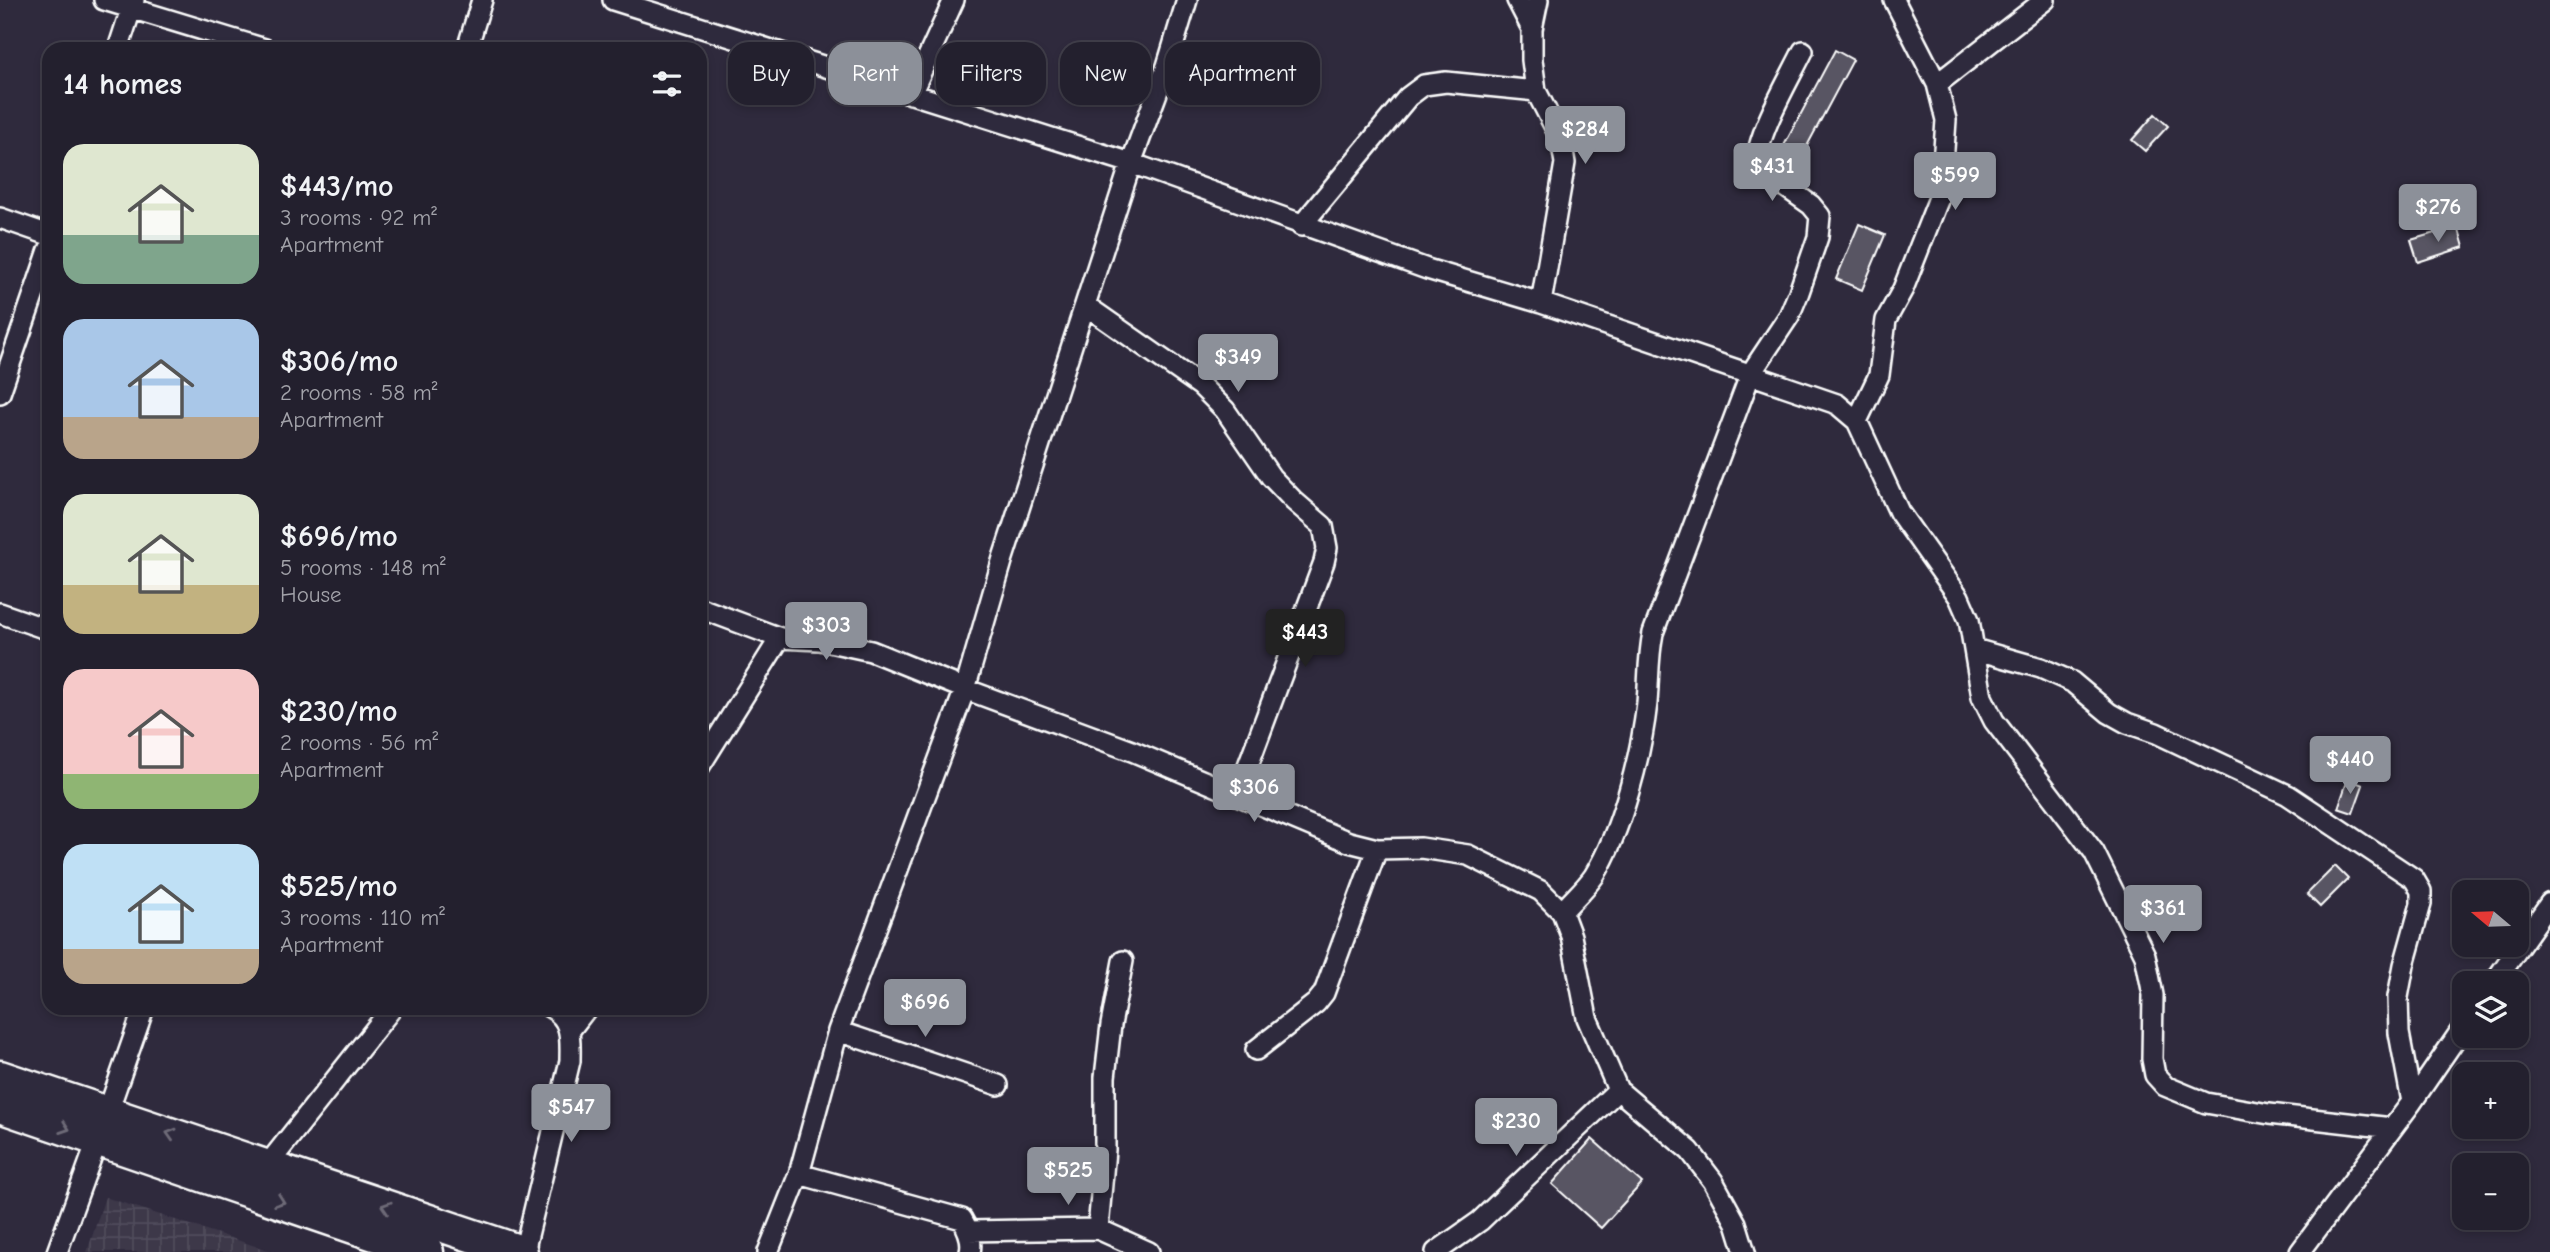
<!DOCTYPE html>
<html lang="en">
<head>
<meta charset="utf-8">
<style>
  :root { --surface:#23202e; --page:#2b2836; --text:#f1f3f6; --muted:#a3a3aa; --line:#403e4a; --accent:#8c9099 }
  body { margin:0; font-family:"Comic Neue",sans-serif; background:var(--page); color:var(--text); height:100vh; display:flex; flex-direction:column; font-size:26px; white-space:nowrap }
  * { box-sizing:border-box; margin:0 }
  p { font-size:23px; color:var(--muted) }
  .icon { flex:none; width:38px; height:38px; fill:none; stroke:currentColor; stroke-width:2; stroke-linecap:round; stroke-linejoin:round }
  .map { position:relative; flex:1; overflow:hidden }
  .side { position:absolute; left:42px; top:42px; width:665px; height:973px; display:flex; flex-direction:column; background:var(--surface); border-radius:21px; box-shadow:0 4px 10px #0003,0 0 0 2px var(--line) }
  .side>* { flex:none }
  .banner { position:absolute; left:728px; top:42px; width:665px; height:63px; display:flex; gap:14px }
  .needle { width:46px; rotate:289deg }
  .buttons { position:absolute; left:2452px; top:880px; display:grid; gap:14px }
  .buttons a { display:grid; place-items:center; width:77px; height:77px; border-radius:14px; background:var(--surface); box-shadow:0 4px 10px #0003,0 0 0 2px var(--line); font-size:35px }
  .price { position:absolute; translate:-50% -60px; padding:0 16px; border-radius:7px; background:var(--accent); color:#fff; font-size:23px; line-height:46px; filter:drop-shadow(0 2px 4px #0008) }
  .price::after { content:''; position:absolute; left:50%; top:42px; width:21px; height:16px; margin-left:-10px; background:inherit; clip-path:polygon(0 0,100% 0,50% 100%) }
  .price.on { background:#222; color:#fff }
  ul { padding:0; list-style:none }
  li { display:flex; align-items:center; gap:21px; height:175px; padding:0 21px }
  li span { display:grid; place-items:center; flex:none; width:196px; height:140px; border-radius:21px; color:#555 }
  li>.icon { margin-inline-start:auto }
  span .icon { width:84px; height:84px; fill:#fffc; stroke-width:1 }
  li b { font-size:30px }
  h2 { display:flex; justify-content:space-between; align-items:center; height:84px; padding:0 21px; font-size:30px }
  .chip { padding:0 24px; border-radius:21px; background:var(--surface); box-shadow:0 4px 10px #0003,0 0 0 2px var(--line); font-size:24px; line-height:63px }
  .chip.on { background:var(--accent); color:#fff }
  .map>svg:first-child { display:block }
</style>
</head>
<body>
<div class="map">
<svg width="2550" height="1252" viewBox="0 0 2550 1252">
  <defs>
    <pattern id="industrial-grid" width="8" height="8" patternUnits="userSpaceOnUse" patternTransform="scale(1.75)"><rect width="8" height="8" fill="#3c3749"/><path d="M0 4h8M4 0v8" fill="none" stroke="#504b5b"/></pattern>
  </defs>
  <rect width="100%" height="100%" fill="#2f2a3d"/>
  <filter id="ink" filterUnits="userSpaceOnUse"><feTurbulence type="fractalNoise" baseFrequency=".0143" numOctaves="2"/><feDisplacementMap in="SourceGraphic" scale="14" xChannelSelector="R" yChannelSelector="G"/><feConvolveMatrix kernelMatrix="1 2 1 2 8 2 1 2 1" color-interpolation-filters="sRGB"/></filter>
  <g filter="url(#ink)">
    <path fill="url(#industrial-grid)" d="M105 1197 274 1252H87Z"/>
    <path fill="#595564" stroke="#fff" stroke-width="2" d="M1835 50 1853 60 1799 161 1781 151Z
      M2155 114 2168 126 2145 151 2132 140Z
      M1859 224 1885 235 1862 290 1836 279Z
      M2458 226 2464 247 2418 262 2411 240Z
      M2348 779 2363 785 2353 813 2338 808Z
      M2335 866 2348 879 2320 907 2307 894Z
      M1592 1139 1642 1183 1601 1228 1552 1184Z"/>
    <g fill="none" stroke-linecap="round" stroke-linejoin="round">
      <defs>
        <path id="minor" d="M104 0 265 49
          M613 0 1131 163 1427 269 1541 303 1837 404 1857 421 1899 512 1959 597 1969 620 1982 697 1994 721 2094 852 2145 955 2153 995 2152 1059 2155 1075 2165 1086 2206 1103 2269 1114 2392 1128
          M1517 0 1532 29
          M1538 0 1532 29V60L1536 91 1561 139 1565 163 1541 303
          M118 49 134 0
          M467 49 482 0
          M1937 84 2045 0
          M911 94 954 0
          M0 218 49 235
          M1301 226 1408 97 1424 85 1446 82 1536 91
          M1085 305 1201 386 1225 410 1271 477 1294 501 1323 526 1327 548 1324 562 1237 795
          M0 393 49 250
          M1857 421 1879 375 1886 320 1903 289 1939 198 1943 164 1946 120 1937 84 1894 0
          M700 608 780 638 820 640 871 651 965 689 1132 751 1349 842 1377 849 1421 848 1468 855 1541 891 1562 912 1571 936 1587 1018 1618 1090 1690 1151 1713 1181 1736 1223 1745 1252
          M0 613 49 630
          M1974 649 2041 668 2072 682 2109 713 2127 723 2156 733 2288 795 2414 879 2421 891V904L2404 965 2398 997 2399 1033 2412 1102
          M700 766 780 638
          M1562 912C1572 900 1585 889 1594 876 1622 830 1641 756 1647 703 1649 679 1648 657 1653 633L1751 373 1789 316 1799 292 1818 237 1820 216 1811 205 1756 166C1757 133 1788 82 1803 51
          M2493 984 2550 903
          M570 1030 587 1008
          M838 1031 998 1085
          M1256 1050 1316 1003 1324 993 1377 849
          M107 1114 144 1008
          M266 1167 392 1008
          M799 1174 962 1219C968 1229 973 1240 970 1252
          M1098 1229 1105 1150V1077L1111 1025 1123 961
          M969 1231 1098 1229 1149 1252
          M57 1252 98 1139
          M524 1252 570 1061C570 1040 573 1020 551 1008
          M768 1252 799 1174 838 1031 965 689 1003 558 1131 163 1167 66 1187 0
          M1436 1252 1480 1221 1618 1090
          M2300 1252 2412 1102 2464 1026"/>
        <path id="primary" d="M0 1077 521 1252
          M0 1106 427 1252"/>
      </defs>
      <use href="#minor" stroke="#fff" stroke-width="24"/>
      <use href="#primary" stroke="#fff" stroke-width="37"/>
      <use href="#minor" stroke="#2f2a3d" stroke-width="19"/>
      <use href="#primary" stroke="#2f2a3d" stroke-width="32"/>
    </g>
    <defs><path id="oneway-chevron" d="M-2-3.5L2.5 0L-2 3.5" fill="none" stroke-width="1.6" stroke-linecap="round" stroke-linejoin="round" transform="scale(1.75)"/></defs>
    <g stroke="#6d6a77">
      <use href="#oneway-chevron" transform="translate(65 1128) rotate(19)"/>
      <use href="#oneway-chevron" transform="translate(171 1134) rotate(-163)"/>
      <use href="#oneway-chevron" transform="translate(280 1201) rotate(19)"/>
      <use href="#oneway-chevron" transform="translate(386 1207) rotate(-162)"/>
    </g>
  </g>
</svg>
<div class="buttons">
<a><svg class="needle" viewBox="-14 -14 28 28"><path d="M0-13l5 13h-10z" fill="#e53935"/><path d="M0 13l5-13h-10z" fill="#a3a3aa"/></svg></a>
<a><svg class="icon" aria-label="layers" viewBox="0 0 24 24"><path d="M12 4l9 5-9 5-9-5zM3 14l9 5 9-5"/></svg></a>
<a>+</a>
<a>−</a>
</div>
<b class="price" style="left:1585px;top:166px">$284</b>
<b class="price" style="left:1772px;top:203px">$431</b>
<b class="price" style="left:1955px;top:212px">$599</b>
<b class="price" style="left:2438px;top:244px">$276</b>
<b class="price" style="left:1238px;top:394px">$349</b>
<b class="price" style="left:826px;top:662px">$303</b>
<b class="price on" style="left:1305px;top:669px">$443</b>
<b class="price" style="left:2350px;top:796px">$440</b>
<b class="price" style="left:1254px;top:824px">$306</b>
<b class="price" style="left:2163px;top:945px">$361</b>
<b class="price" style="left:925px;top:1039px">$696</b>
<b class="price" style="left:571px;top:1144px">$547</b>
<b class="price" style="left:1516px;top:1158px">$230</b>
<b class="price" style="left:1068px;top:1207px">$525</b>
<div class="banner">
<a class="chip">Buy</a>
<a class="chip on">Rent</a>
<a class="chip">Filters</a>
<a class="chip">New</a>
<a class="chip">Apartment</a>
</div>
<section class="side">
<h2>14 homes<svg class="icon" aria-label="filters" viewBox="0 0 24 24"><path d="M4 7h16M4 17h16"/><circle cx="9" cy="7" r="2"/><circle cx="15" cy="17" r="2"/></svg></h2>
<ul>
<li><span style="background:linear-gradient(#dfe7d0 65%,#7fa58c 0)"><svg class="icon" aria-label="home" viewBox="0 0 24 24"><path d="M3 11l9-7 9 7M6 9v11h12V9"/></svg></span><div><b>$443/mo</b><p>3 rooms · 92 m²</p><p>Apartment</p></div></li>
<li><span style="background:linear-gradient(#a9c7e8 70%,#b9a48a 0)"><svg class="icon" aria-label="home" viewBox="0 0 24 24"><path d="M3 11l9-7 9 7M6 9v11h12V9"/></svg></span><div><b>$306/mo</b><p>2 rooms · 58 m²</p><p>Apartment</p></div></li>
<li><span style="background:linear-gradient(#dfe7d0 65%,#c2b280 0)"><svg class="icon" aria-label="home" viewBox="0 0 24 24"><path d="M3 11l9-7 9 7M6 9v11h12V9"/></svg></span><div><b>$696/mo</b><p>5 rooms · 148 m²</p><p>House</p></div></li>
<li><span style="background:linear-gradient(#f6c9c9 75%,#8fb573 0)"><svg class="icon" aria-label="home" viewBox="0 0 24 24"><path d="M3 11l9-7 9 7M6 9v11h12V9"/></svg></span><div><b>$230/mo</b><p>2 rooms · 56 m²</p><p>Apartment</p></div></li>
<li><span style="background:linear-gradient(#bfe0f5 75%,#b9a48a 0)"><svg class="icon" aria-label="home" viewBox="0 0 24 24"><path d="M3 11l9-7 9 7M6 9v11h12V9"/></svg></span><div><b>$525/mo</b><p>3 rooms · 110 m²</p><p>Apartment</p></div></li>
</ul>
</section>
</div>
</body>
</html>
